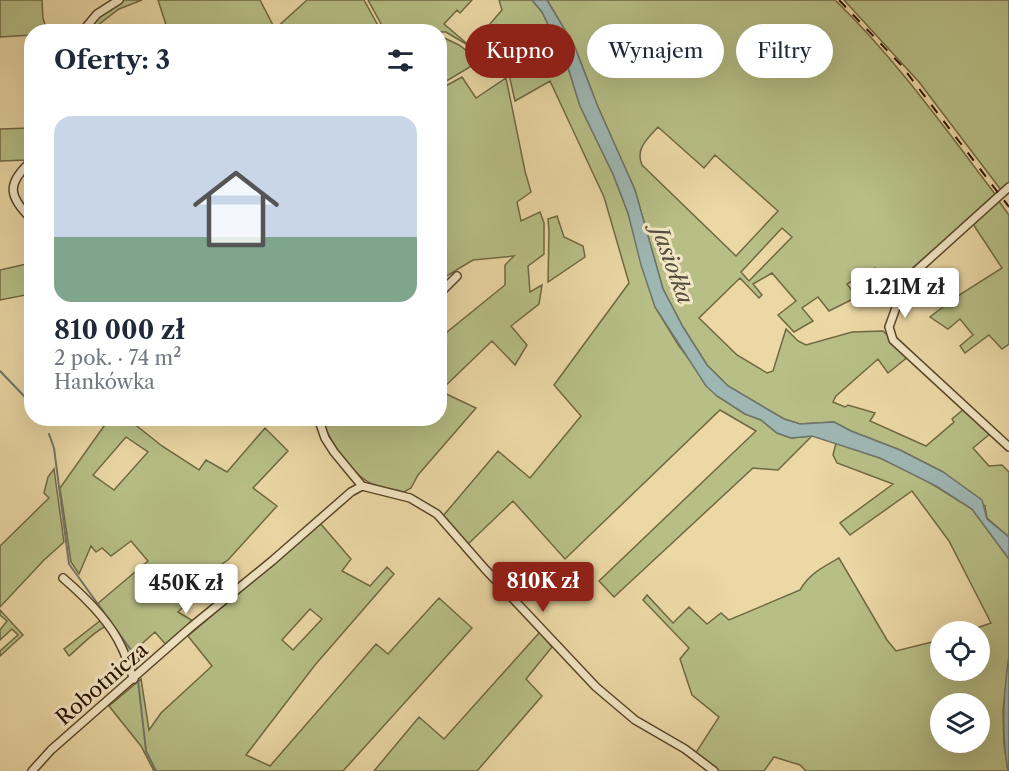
<!DOCTYPE html>
<html lang="pl">
<head>
<meta charset="utf-8">
<style>
  :root { --surface:#fff; --page:#f6f6f7; --text:#1f2937; --muted:#747a83; --accent:#8f2418 }
  body { margin:0; font-family:"Libre Caslon Text",serif; background:var(--page); color:var(--text); height:100vh; display:flex; flex-direction:column; font-size:22px; white-space:nowrap }
  * { box-sizing:border-box; margin:0 }
  p { font-size:20px; color:var(--muted) }
  .icon { flex:none; width:33px; height:33px; fill:none; stroke:currentColor; stroke-width:2; stroke-linecap:round; stroke-linejoin:round }
  .map { position:relative; flex:1; overflow:hidden }
  .panel { position:absolute; left:24px; top:24px; width:423px; height:402px; display:flex; flex-direction:column; background:var(--surface); border-radius:24px; box-shadow:0 6px 24px #0002 }
  .panel>* { flex:none }
  .top-card { position:absolute; left:465px; top:24px; width:453px; height:54px; display:flex; gap:12px }
  .fabs { position:absolute; left:930px; top:621px; display:grid; gap:12px }
  .fabs a { display:grid; place-items:center; width:60px; height:60px; border-radius:50%; background:var(--surface); box-shadow:0 6px 24px #0002; font-size:30px }
  .price { position:absolute; translate:-50% -51px; padding:0 14px; border-radius:6px; background:#fff; color:#222; font-size:20px; line-height:39px; filter:drop-shadow(0 2px 3px #0008) }
  .price::after { content:''; position:absolute; left:50%; top:36px; width:18px; height:14px; margin-left:-9px; background:inherit; clip-path:polygon(0 0,100% 0,50% 100%) }
  .price.current { background:var(--accent); color:#fff }
  ul { padding:0; list-style:none }
  li { display:grid; align-content:center; gap:12px; height:318px; padding:0 30px }
  li span { display:grid; place-items:center; height:186px; border-radius:18px; color:#555 }
  li>.icon { margin-inline-start:auto }
  span .icon { width:108px; height:108px; fill:#fffc; stroke-width:1 }
  li b { font-size:26px }
  h2 { display:flex; justify-content:space-between; align-items:center; height:72px; padding:0 30px; font-size:26px }
  .pill { padding:0 21px; border-radius:27px; background:var(--surface); box-shadow:0 6px 24px #0002; font-size:21px; line-height:54px }
  .pill.current { background:var(--accent); color:#fff }
  .map>svg:first-child { display:block }
</style>
</head>
<body>
<div class="map">
<svg width="1009" height="771" viewBox="0 0 1009 771">
  <rect width="100%" height="100%" fill="#ebd8a5"/>
  <filter id="stains"><feTurbulence type="fractalNoise" baseFrequency=".00333" numOctaves="4"/><feColorMatrix values="0 0 0 0 .2 0 0 0 0 .09 0 0 0 0 .02 0 0 0 .5 -.17"/></filter>
  <radialGradient id="worn" r=".72"><stop offset=".6" stop-color="#630" stop-opacity="0"/><stop offset="1" stop-color="#630" stop-opacity=".3"/></radialGradient>
  <path fill="#b7bf86" stroke="#706843" stroke-width="1.5" fill-rule="evenodd" d="M0 0H42L43 18 47 31 32 32 31 35 0 37Z
    M124 0H142L119 9 90 31 85 32 100 15Z
    M158 0H260L275 29 307 0H364L381 31H168Z
    M368 0H472L460 13 457 10 444 24 471 47 446 32 385 31Z
    M499 0H532L542 12 566 61 580 106 613 174 628 213 655 307 679 346 717 396 745 414 761 420 777 433 791 438 812 436 778 470 753 468 614 597 599 581 756 431 720 410 565 559 513 501 467 545 443 516 498 451 530 478 581 416 554 385 629 283 604 197 550 81 515 101 505 57 489 25 502 10Z
    M547 0H835C895 58 944 127 995 194 966 223 934 248 904 276L903 281 888 286 875 268 847 284 857 297 829 311 818 297 802 308 813 321 794 332 778 315 796 301 772 273 753 284 762 295 759 298 740 278 699 318 737 355 767 373 773 371 786 329 798 341 806 345 852 332 883 331 909 356 888 373 878 359 836 396 833 402 845 407 848 405 875 413 870 421 926 446 954 422 952 419 964 409 991 433 973 448 989 466 1002 465 1009 472V537L987 518 985 506 943 472 900 450 851 431 834 422 800 424 784 419 728 386 707 365 683 327 663 289 635 190 598 107 574 45ZM658 127 704 168 715 155 778 211 736 256 642 165C635 149 647 139 658 127ZM782 228 792 237 749 281 741 272Z
    M844 0H1009V184L1001 190 919 82Z
    M486 29 498 52 483 58 472 48Z
    M440 36 459 45 480 61 440 85Z
    M462 77 476 98 506 78 525 171 531 192 517 202 521 221 540 212 544 223V254L528 266 530 292 542 285 539 304 511 326 527 345 515 365 492 341 440 391 476 408 418 475 411 488 404 492C393 489 378 487 368 482 345 467 332 441 320 419L440 418V332L442 336 505 285V265L514 256 473 260 445 277 440 263V89Z
    M31 128V155L26 160 0 161V129Z
    M998 200 1009 215V344L1002 349 989 335 965 353 960 346 973 335 960 319 948 329 930 317 956 297 1002 268 973 224Z
    M557 216 564 237 583 246 585 257 548 282 549 231 548 219Z
    M31 263V294L0 300V270Z
    M109 419H128L162 446 199 470 206 460 227 472 265 428 288 451 253 488 277 506 228 560 210 572 209 581 178 612 193 621 167 646 155 632 128 656 96 608V605L148 561 131 541 111 556 102 548 96 552 91 546 79 574 71 562 60 488ZM126 437 148 452 114 490 93 475Z
    M836 443 880 458 916 474 972 509 1009 559V656L1003 711 1004 744 1008 771H806L800 765 774 757 764 771H717L695 754 719 717 692 695 680 659 689 648 643 600 647 595 673 623 689 607 707 624 721 613 729 620 800 590C809 574 823 567 839 558L887 640 896 651 940 640V670H980V632L968 631 991 623 949 541 912 491 850 535 840 523 893 484 837 463 833 455ZM940 704H980V742H940Z
    M54 469 64 542 44 560 0 607V546L49 498 44 493 48 477Z
    M320 523 351 559 342 571 370 586 387 567 394 574 315 665 246 755 270 766 376 644 388 654 439 598 472 628 343 771H154L141 746 109 706 141 679 149 730 161 713 212 666 188 636ZM310 609 322 619 293 650 282 640Z
    M0 610 23 635 0 656V651L18 635 12 629 0 640V630L7 621 0 615Z
    M101 620 106 626C92 633 81 646 69 656L64 649Z
    M540 632 552 647 526 679 542 696 477 771H374L419 717 444 739Z"/>
  <path fill="#9eb7b3" stroke="#70756b" stroke-width="1.5" d="M532 0H547L574 45 598 107 635 190 663 289 683 327 707 365 728 386 784 419 800 424 834 422 851 431 900 450 943 472 982 500 987 519 1009 537V559L972 509 936 486 880 458 812 436 791 438 777 433 761 420 745 414 717 396 706 386 655 307 641 265 628 213 613 174 580 106 566 61 542 12Z
    M1009 656V771H1008C1001 732 1003 695 1009 656Z"/>
  <g fill="none" stroke-linecap="round" stroke-linejoin="round">
    <path stroke="#70756b" stroke-width="2" d="M0 371 25 397
      M49 434 54 448 69 564 131 650 137 669
      M138 680 146 751 156 771"/>
    <defs>
      <path id="street" d="M82 32 97 14 119 0
        M32 160C6 185 8 195 32 220
        M1009 187 906 280 889 327 893 340 1009 447
        M440 293 457 276
        M318 418 325 438 334 452 362 486 410 498 437 514 485 569 596 687 635 720 685 749 714 771
        M63 578C84 596 111 623 122 648 127 658 129 669 134 679
        M32 771 51 750 191 627 272 561 351 492 362 486"/>
    </defs>
    <use href="#street" stroke="#5a4429" stroke-width="10"/>
    <use href="#street" stroke="#f2e6c4" stroke-width="7"/>
    <path stroke="#2a1200" stroke-width="2" stroke-dasharray="10 10" stroke-linecap="butt" d="M839 0 901 65 1009 207"/>
  </g>
  <g text-anchor="middle" stroke-width="6" stroke-linejoin="round" paint-order="stroke">
    <g font-size="21" fill="#2a1200" stroke="#f2e6c4">
      <text transform="translate(102 684) rotate(-41)" y="7">Robotnicza</text>
    </g>
    <g font-size="22" font-style="italic" fill="#534c3f" stroke="#f2e6c4">
      <text transform="translate(673 265) rotate(70)" y="8">Jasiołka</text>
    </g>
  </g>
  <rect width="100%" height="100%" filter="url(#stains)"/>
  <rect width="100%" height="100%" fill="url(#worn)"/>
</svg>
<div class="fabs">
<a><svg class="icon" aria-label="locate" viewBox="0 0 24 24"><circle cx="12" cy="12" r="6"/><path d="M12 2v4M12 18v4M2 12h4M18 12h4"/></svg></a>
<a><svg class="icon" aria-label="layers" viewBox="0 0 24 24"><path d="M12 4l9 5-9 5-9-5zM3 14l9 5 9-5"/></svg></a>
</div>
<b class="price" style="left:905px;top:319px">1.21M zł</b>
<b class="price current" style="left:543px;top:613px">810K zł</b>
<b class="price" style="left:186px;top:615px">450K zł</b>
<div class="top-card">
<a class="pill current">Kupno</a>
<a class="pill">Wynajem</a>
<a class="pill">Filtry</a>
</div>
<section class="panel">
<h2>Oferty: 3<svg class="icon" aria-label="filters" viewBox="0 0 24 24"><path d="M4 7h16M4 17h16"/><circle cx="9" cy="7" r="2"/><circle cx="15" cy="17" r="2"/></svg></h2>
<ul>
<li><span style="background:linear-gradient(#c9d6e8 65%,#7fa58c 0)"><svg class="icon" aria-label="home" viewBox="0 0 24 24"><path d="M3 11l9-7 9 7M6 9v11h12V9"/></svg></span><div><b>810 000 zł</b><p>2 pok. · 74 m²</p><p>Hankówka</p></div></li>
</ul>
</section>
</div>
</body>
</html>
